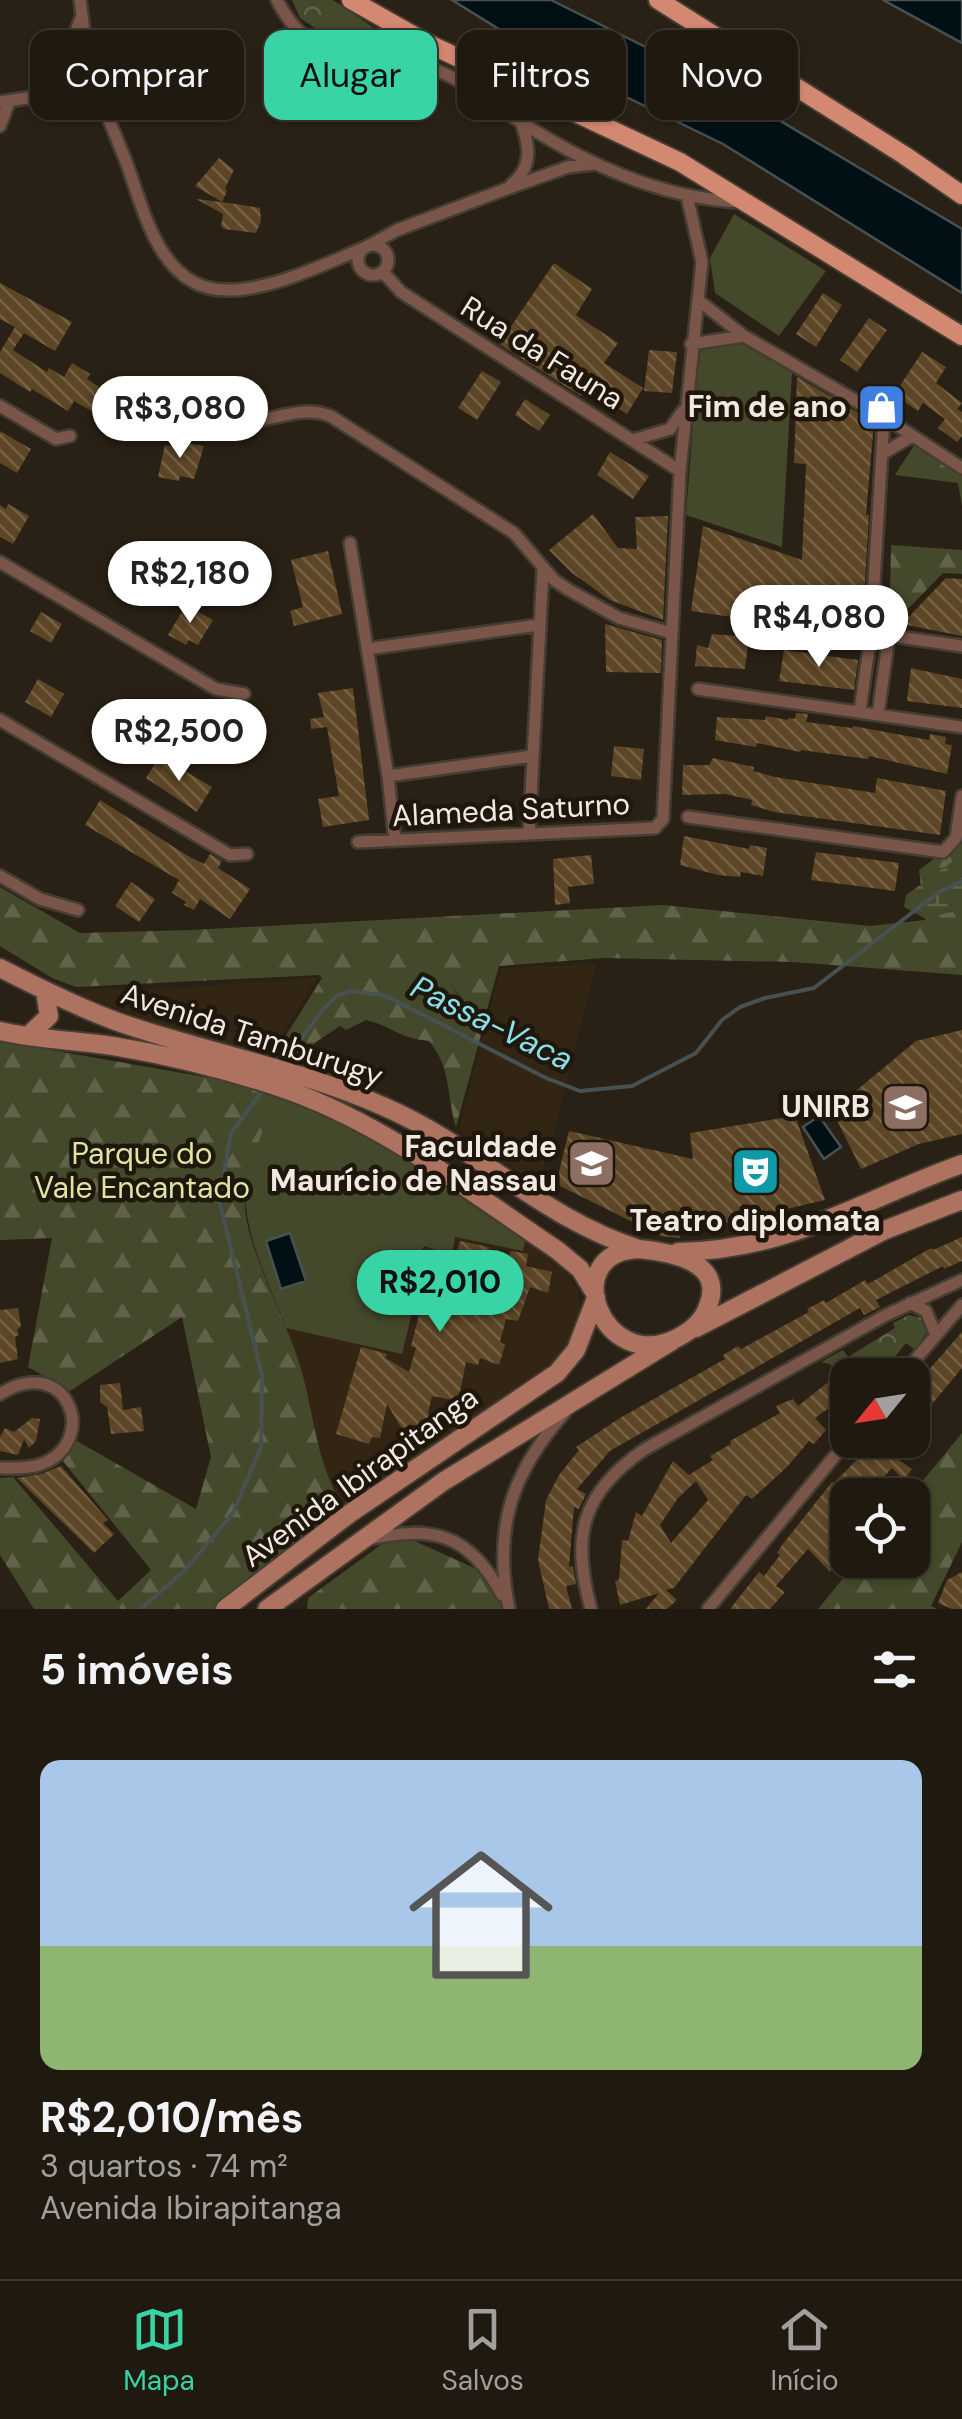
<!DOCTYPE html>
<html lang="pt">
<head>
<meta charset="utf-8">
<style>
  :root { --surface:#1f1910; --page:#2c261e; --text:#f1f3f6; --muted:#a1a09f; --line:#3c3830; --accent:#39d4a5 }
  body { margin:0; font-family:"DM Sans",sans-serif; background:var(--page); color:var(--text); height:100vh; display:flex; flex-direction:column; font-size:38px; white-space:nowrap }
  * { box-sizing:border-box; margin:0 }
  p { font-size:32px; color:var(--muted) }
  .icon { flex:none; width:55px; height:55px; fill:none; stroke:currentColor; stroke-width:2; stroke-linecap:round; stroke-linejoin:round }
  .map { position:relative; height:1609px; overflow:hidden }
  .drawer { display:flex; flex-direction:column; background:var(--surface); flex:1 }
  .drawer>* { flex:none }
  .hud { position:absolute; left:30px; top:30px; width:902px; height:90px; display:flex; gap:20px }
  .needle { width:65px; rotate:240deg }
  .controls { position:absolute; left:830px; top:1358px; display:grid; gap:20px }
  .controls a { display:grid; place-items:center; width:100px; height:100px; border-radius:20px; background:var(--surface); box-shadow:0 2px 8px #0004,0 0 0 2px var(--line); font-size:50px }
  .price { position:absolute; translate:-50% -85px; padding:0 22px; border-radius:35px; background:#fff; color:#222; font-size:32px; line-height:65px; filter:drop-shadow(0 2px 5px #0008) }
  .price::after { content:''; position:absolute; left:50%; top:60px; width:30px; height:22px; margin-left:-15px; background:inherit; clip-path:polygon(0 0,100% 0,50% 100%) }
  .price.on { background:var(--accent); color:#111 }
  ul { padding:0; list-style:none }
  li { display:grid; align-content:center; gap:20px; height:530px; padding:0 40px }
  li+li { border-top:2px solid var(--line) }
  li span { display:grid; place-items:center; height:310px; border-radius:20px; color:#555 }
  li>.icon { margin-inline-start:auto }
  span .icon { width:180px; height:180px; fill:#fffc; stroke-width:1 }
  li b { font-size:42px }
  h2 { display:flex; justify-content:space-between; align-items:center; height:120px; padding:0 40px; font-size:42px }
  .tag { padding:0 35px; border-radius:20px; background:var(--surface); box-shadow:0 2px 8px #0004,0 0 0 2px var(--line); font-size:35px; line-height:90px }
  .tag.on { background:var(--accent); color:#111 }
  .tab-bar { display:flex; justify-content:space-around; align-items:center; height:140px; border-top:2px solid var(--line); background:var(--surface); font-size:28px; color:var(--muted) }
  .tab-bar a { display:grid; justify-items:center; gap:5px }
  .tab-bar .on { color:var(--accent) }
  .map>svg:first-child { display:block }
</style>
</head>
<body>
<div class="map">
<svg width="962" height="1609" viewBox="0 0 962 1609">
  <defs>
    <pattern id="forest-firs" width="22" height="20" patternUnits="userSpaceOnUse" patternTransform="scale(2.5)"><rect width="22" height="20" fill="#45492b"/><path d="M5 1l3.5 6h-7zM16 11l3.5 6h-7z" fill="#60634a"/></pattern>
    <pattern id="wetland-marsh" width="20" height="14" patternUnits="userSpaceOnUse" patternTransform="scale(2.5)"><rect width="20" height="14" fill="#45492b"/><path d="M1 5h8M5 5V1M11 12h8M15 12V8" fill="none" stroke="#60634a"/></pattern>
    <pattern id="park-crowns" width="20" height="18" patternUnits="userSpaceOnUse" patternTransform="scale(2.5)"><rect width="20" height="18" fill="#45492b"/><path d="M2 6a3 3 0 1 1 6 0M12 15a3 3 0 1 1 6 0" fill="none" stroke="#60634a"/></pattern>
    <pattern id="building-back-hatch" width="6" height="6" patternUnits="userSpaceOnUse" patternTransform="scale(2.5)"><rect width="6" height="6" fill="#5d4626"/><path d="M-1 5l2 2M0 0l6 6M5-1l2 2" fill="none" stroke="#756145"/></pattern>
  </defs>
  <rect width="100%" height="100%" fill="#292115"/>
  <path fill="#322514" d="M597 964 539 1188 459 1130 479 1050 501 968Z
    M318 977 270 1056 235 1044 201 1039 79 994 94 989H168Z
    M448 1186 525 1241 553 1257 578 1289 581 1316 570 1358 511 1393 344 1508 326 1479 298 1359 257 1250Z"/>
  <path fill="#45492b" d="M734 214 826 271 779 336 715 293 710 258Z
    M738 342 792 372 782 547 686 515 699 348Z
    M795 594 868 602 864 645 792 633Z
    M281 1096 376 1140 525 1241 523 1251 455 1237 452 1256 424 1246 419 1256 395 1254 386 1302 412 1313 402 1354 286 1328C266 1275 230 1210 252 1153 260 1134 271 1115 281 1096Z"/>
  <path fill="url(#forest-firs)" d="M915 444 962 462V506L958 483 895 475Z
    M891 545 962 550V574L943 573 899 618 890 596Z
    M962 838V975L793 962 605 958 499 966 482 1027 447 978 482 1031 456 1127C446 1094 452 1069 429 1041 398 1038 394 1027 366 1020L346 1030 340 1026 316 1042 299 1060 273 1056 322 978 319 975 76 987 52 978 0 946V887L80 933 191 930 663 905 870 926 925 920 919 870Z
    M0 1041 239 1083 281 1096C261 1135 247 1159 245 1204 244 1240 284 1318 297 1356 315 1409 313 1458 344 1508L218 1609H34L0 1555V1478L13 1477 118 1601 151 1570 63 1461 75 1440 196 1509 211 1457 182 1317 70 1391 28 1367 52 1238 0 1240Z
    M962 1433V1542L931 1606 937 1609H818L858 1560H912L911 1495Z
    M397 1533 483 1572 503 1609H307L308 1598Z"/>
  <path fill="url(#wetland-marsh)" d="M962 855V910L924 918 904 907 906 895Z"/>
  <path fill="url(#park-crowns)" d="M292 0H333L412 54 350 51 300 18Z
    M909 1315 922 1318 929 1329 915 1350 906 1343 880 1375H848L847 1385 830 1364 821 1362 843 1350 848 1357 895 1328 893 1323Z"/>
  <path fill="#001014" stroke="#485152" stroke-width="2.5" d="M452 0H551L710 79 962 229V293L723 144 542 56Z
    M883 0H962V43Z
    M819 1116 841 1147 824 1159 803 1127Z
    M290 1233 306 1281 281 1289 266 1241Z"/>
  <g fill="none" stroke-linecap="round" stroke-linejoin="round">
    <path stroke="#485152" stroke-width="4" d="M281 1065 323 1010 335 997 350 991 386 996 546 1078 580 1091 632 1086 696 1053 722 1020 740 1007 765 998 814 988 939 892 962 881
      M141 1609 184 1571 233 1513 261 1447 262 1375 219 1200 231 1133 264 1089"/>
  </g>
  <path fill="url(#building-back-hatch)" fill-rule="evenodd" d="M219 158 234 170 225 188 227 191 222 202 260 208 261 221 256 233 224 229 221 226 223 214 196 199 222 202 195 186Z
    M554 263 592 289 576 315 618 343 604 363 643 388 627 414 587 387 581 396 499 344Z
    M0 283 72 322 55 351 24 333 13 350 47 372 49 368 64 377 72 363 90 374 87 379 110 394 98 415 74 401 68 411 32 389 30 392 0 373V352L15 327 0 319Z
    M823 293 842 305 816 347 796 334Z
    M869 318 887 330 857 372 840 360Z
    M649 350 677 352 672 393 644 391Z
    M922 352 946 367 936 383 962 403 957 409 962 412V436L957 442 938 428 945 419 923 403 918 411 894 395Z
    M482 371 501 382 477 420 458 408Z
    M797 377 874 422 866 515H869L864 598 790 591 786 625 691 611 703 526 802 560 806 464 794 463Z
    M525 399 550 415 539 431 515 415Z
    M0 431 31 449 17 473 0 463Z
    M176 441 204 446 194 479 180 476 179 481 158 477 165 445 175 447Z
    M610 452 649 476 633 499 597 475Z
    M8 504 29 516 13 544 0 537V505L6 509Z
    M593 514 618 548 637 549 635 517 668 516 663 620 610 600 572 573 549 550Z
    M328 551 342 614 294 626 290 611 303 607 291 560Z
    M946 578 962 579V636L902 624Z
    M186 605 213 620 198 645 189 640 186 645 168 635Z
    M41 612 62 624 51 643 30 631Z
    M605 624 662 640 661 673 606 672Z
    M712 634 749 637 745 669 695 666 697 645 708 648Z
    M784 650 858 660 854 690 779 681Z
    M911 668 962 679V708L907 701Z
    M38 679 64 694 51 717 25 702Z
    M353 688 369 820 323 827 318 799 339 796 327 727 311 729 310 719 324 717 318 693Z
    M796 713 808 714 806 722 852 728 853 726 929 740 930 734 946 737 945 744 952 745 947 774 869 756 868 759 801 750 800 752 757 743 756 747 715 740 717 717 765 720 766 716 788 720V718L795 719Z
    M222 714 243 727 226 754 206 741Z
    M614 746 644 749 641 780 611 776Z
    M160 756 212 787 197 812 146 778Z
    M713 758 754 767 753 771 775 777 875 793 877 778 946 791 940 835 774 812 751 805 752 800 725 794 682 795 683 765H709Z
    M100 800 188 856 204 864 210 854 222 861 218 868 250 889 230 919 200 899 194 910 184 905 186 902 172 893 179 880 85 825Z
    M684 836 749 849 750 845 767 848 763 876 741 872 740 877 718 875 680 865Z
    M816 852 899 863 895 891 811 880Z
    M591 855 594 884 568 887 570 903 555 905 553 859Z
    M131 882 155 899 139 922 115 906Z
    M962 1030V1134L919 1144 861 1169 829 1104 846 1099 916 1041Z
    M795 1116 825 1200 679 1234 680 1238 661 1236 556 1184 569 1131 693 1159 690 1133Z
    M962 1237V1261L944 1269 943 1266 876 1300 880 1307 864 1315 860 1308 610 1451 577 1489 586 1494 579 1509 574 1507 569 1567 573 1566 576 1584 566 1586 572 1609H549L538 1560 546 1500 559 1475 579 1450 576 1447 620 1418 725 1359 723 1355 738 1346 741 1349 809 1312 807 1309 824 1300 826 1303 865 1280 868 1284 931 1248 933 1250Z
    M460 1241 489 1247 488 1253 508 1259 511 1251 528 1254 526 1266 552 1272 548 1293 530 1287 518 1321 506 1319 500 1342 505 1345 499 1365 480 1358 478 1365 466 1362 458 1401 432 1396 428 1413 433 1422 415 1434 410 1428 404 1432 387 1404 380 1438 372 1437 369 1444 336 1434 361 1347 387 1354 385 1358 409 1372 416 1348 411 1346 419 1315 388 1301 392 1276 402 1277 406 1258 424 1261 427 1249 455 1257Z
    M18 1308 21 1326 17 1330 19 1335 15 1337 18 1359 0 1363V1310Z
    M962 1332V1368L912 1428V1389Z
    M120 1383 123 1410 141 1407 144 1431 111 1434 107 1407 100 1402V1385Z
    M827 1383 840 1400 815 1418 826 1430 814 1444 809 1441 787 1467 752 1499 746 1495 674 1588 666 1590 677 1600 667 1609H646L659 1593 620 1605 615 1581 619 1580 622 1540 628 1541 636 1512 642 1516 673 1461 689 1475 713 1460 710 1456 731 1444 730 1441 780 1413 776 1406 793 1399 798 1406ZM696 1481 708 1500 671 1543 660 1525 678 1498Z
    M32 1418 40 1419 36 1441 29 1448 24 1439 18 1455 0 1451V1437L5 1428 14 1432Z
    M862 1440H903L899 1446 903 1452 896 1458 912 1469 904 1480 892 1468 867 1495H848V1539L839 1547 846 1551 830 1572 808 1549 776 1586 785 1592 770 1609H730L759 1572 764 1576 780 1555 777 1553 782 1545 832 1482 834 1483 869 1447Z
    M61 1466 108 1520 103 1523 114 1534 94 1553 17 1478 41 1474Z
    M962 1572V1609H952L938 1603 947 1580Z"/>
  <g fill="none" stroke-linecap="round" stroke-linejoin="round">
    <defs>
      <path id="minor" d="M80 0 89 70
        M277 0C319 82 379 45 443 73 471 85 495 106 521 122 586 164 664 199 742 202
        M63 67 78 65 89 70 99 96 92 108 81 114C73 110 59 106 54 98 49 89 77 30 82 16
        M99 96C109 120 119 143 128 167 145 215 162 290 226 290 270 291 325 264 366 247
        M0 102 27 98 58 103
        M0 126 9 102
        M511 185C533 167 530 147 521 122
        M358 260a15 15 0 1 1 30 0a15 15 0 1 1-30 0Z
        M368 246 397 230 506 189 568 167 593 164
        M383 272 401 292 680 471
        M698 300 744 336 884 417 962 468
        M691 344 744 336
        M143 401C178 418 215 425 254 421 281 418 307 405 332 417L514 533 554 580 569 590 619 618 672 633
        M0 406 56 439 70 436
        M884 417 871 633 962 646
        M633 440 670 429 683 411
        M882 454 912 436
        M350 543 388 776 395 841
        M0 562 216 689 244 694
        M367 649 538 625
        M698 689 962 727
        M860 711 871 633
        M878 714 889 636
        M0 720 230 855 247 854
        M388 776 532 756
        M688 817 943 852 956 838 962 796
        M529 834 543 568
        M358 842 655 828 663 819 680 471 702 262 687 196
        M0 876 40 899 78 910
        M910 1303 926 1311 936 1335
        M902 1375 962 1305
        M0 1394C68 1351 102 1443 39 1465 26 1469 13 1468 0 1468
        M368 1539C432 1526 469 1532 502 1595
        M509 1609C493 1528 511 1473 566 1411
        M591 1609C571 1536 581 1493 645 1449L886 1315 962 1280
        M708 1609 848 1440"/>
      <path id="secondary" d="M0 968C39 988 77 1007 118 1022 207 1053 301 1069 387 1108 476 1147 544 1219 639 1249
        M0 1031C37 1040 76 1040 113 1046 172 1056 233 1071 290 1091 387 1126 472 1193 557 1250L580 1269 593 1290
        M28 1036 49 1016 45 992
        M639 1249C669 1252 726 1261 708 1306 703 1321 691 1331 677 1338 602 1376 556 1252 639 1249Z
        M678 1252C791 1250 861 1200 962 1164
        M696 1328 885 1230 962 1200
        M225 1609 349 1514 557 1373 576 1350 596 1298
        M267 1609 444 1481 672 1341"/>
      <path id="primary" d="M351 0 429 44 680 162 962 336
        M658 0 904 155 962 195"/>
    </defs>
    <use href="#minor" stroke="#453d32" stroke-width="16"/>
    <use href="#secondary" stroke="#453d32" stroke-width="22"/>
    <use href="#primary" stroke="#453d32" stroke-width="22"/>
    <use href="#minor" stroke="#7a564a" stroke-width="11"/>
    <use href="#secondary" stroke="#ad7260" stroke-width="18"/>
    <use href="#primary" stroke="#d38871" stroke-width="18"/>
  </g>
  <defs>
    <symbol id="shop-square" viewBox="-11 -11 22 22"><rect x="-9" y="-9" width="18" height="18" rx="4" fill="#3f7fe0" stroke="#1f170c"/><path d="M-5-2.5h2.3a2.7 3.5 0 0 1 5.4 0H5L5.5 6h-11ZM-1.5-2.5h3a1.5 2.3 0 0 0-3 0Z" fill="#fff"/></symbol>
    <symbol id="university-square" viewBox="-11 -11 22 22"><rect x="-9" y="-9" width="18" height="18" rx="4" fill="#8d6e63" stroke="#1f170c"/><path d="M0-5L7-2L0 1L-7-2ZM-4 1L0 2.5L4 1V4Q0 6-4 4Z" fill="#fff"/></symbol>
    <symbol id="theatre-square" viewBox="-11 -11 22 22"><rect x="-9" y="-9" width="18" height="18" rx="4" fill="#0f9aa8" stroke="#1f170c"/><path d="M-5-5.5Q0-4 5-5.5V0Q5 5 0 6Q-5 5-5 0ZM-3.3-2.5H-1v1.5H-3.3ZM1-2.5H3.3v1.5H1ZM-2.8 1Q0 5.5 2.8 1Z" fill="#fff"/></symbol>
  </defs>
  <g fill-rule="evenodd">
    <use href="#shop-square" x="854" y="380" width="55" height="55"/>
    <use href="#university-square" x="878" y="1080" width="55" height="55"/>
    <use href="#university-square" x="564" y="1136" width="55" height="55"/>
    <use href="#theatre-square" x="728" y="1144" width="55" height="55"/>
  </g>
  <g text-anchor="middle" stroke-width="9" stroke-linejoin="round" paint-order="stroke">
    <g font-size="30" fill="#f0eae3" stroke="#1f170c">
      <text transform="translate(542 353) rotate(32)" y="10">Rua da Fauna</text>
      <text transform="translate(511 810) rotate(-3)" y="10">Alameda Saturno</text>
      <text transform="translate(252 1035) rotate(18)" y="10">Avenida Tamburugy</text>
      <text transform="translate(360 1477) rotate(-36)" y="10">Avenida Ibirapitanga</text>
    </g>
    <g font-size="30" font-weight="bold" fill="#f0eae3" stroke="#1f170c" text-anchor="end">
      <text x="847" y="417">Fim de ano</text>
      <text x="870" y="1117">UNIRB</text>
      <text x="557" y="1157">Faculdade<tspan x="557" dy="34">Maurício de Nassau</tspan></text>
      <text x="755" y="1231" text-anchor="middle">Teatro diplomata</text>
    </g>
    <g font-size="30" fill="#dce5a3" stroke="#1f170c">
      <text x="142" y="1164">Parque do<tspan x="142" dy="34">Vale Encantado</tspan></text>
    </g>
    <g font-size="32" font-style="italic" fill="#88e0ec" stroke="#1f170c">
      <text transform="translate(492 1023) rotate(26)" y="11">Passa-Vaca</text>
    </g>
  </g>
</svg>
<div class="controls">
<a><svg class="needle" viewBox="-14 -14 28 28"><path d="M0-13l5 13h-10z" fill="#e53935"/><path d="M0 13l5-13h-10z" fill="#a1a09f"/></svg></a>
<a><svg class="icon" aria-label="locate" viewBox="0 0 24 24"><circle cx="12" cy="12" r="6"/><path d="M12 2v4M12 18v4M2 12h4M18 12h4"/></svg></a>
</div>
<b class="price" style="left:180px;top:461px">R$3,080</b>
<b class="price" style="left:190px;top:626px">R$2,180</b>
<b class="price" style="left:819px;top:670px">R$4,080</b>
<b class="price" style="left:179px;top:784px">R$2,500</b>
<b class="price on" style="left:440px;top:1335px">R$2,010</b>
<div class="hud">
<a class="tag">Comprar</a>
<a class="tag on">Alugar</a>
<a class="tag">Filtros</a>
<a class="tag">Novo</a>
</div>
</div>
<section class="drawer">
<h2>5 imóveis<svg class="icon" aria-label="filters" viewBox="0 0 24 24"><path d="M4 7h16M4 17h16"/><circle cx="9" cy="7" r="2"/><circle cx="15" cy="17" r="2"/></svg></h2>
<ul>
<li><span style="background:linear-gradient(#a9c7e8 60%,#8fb573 0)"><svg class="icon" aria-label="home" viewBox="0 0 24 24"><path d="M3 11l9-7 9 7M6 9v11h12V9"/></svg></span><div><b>R$2,010/mês</b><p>3 quartos · 74 m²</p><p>Avenida Ibirapitanga</p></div></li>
</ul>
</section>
<nav class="tab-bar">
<a class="on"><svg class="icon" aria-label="map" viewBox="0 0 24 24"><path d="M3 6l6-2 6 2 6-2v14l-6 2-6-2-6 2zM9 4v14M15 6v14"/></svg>Mapa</a>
<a><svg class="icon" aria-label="saved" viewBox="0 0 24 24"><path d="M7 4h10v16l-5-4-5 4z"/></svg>Salvos</a>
<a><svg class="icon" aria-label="home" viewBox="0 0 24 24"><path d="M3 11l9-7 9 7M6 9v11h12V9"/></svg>Início</a>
</nav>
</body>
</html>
